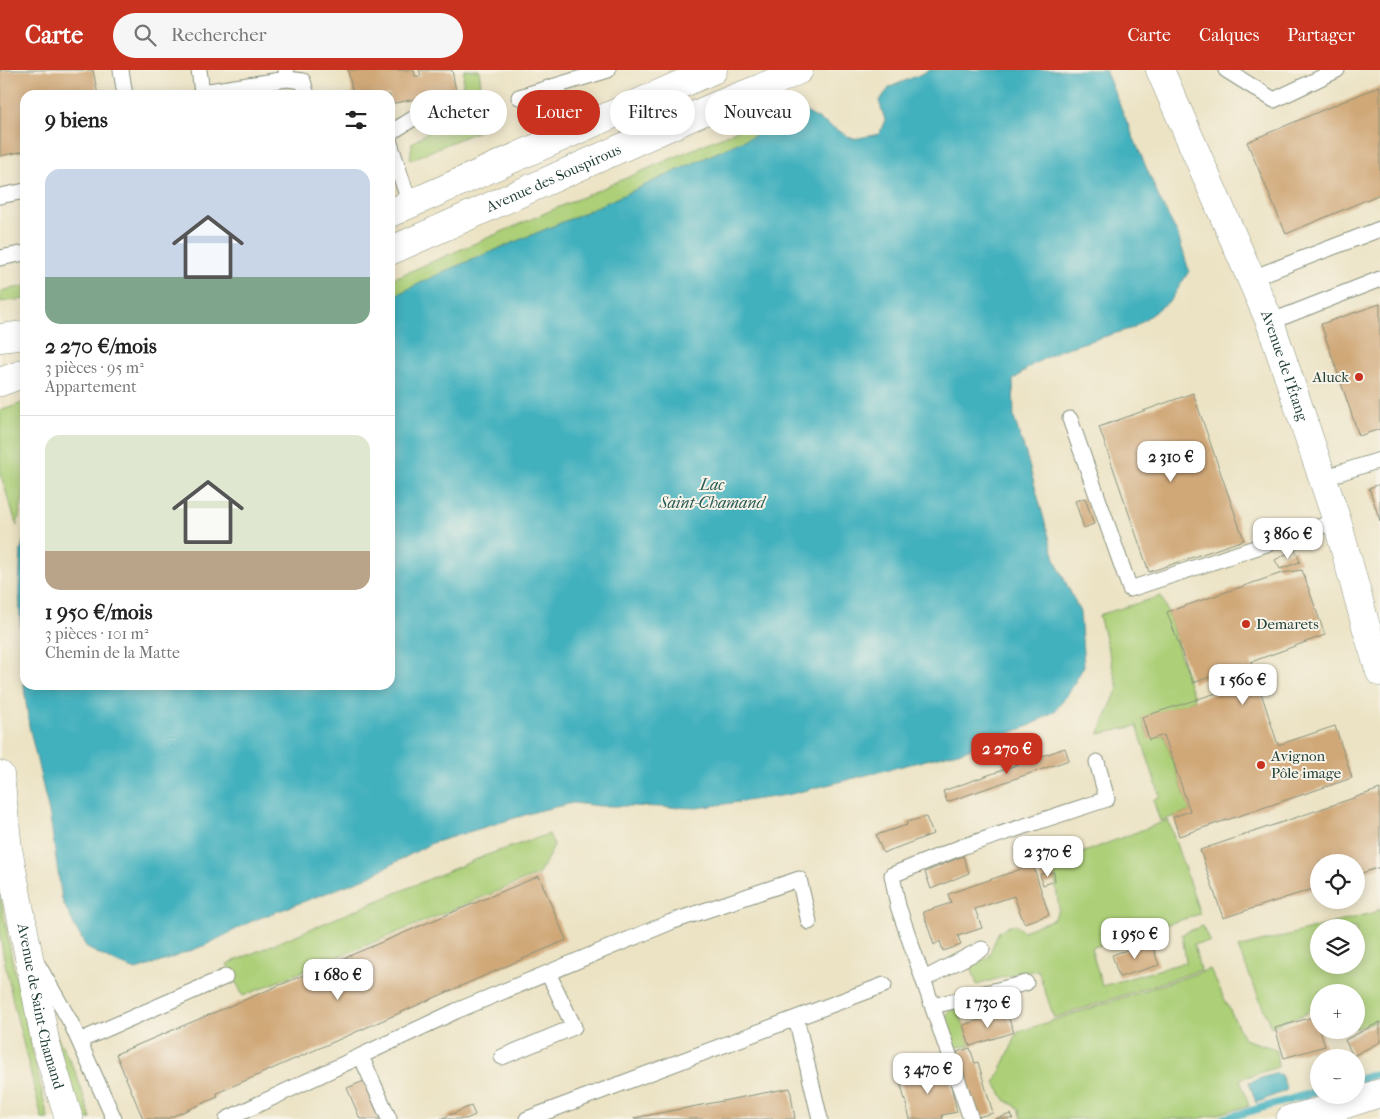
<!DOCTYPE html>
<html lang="fr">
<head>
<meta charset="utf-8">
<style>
  :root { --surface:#fff; --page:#f6f6f6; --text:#222; --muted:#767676; --line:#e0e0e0; --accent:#c8321e }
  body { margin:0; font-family:"IM FELL French Canon",serif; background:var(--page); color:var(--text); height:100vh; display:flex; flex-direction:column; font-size:19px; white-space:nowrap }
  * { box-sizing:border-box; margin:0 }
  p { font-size:16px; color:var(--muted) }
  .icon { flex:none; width:28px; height:28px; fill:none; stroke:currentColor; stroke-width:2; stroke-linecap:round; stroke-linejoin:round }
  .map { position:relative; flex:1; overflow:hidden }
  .panel { position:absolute; left:20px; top:20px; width:375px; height:600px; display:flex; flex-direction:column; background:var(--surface); border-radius:15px; box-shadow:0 2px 12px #0003 }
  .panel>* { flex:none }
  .guide { position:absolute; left:410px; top:20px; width:475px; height:45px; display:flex; gap:10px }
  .buttons { position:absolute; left:1310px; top:784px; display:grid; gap:10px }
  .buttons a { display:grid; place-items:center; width:55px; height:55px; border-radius:50%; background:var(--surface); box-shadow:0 2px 12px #0003; font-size:25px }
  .price { position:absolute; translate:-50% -42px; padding:0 11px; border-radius:10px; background:#fff; color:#222; font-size:16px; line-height:32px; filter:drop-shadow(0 1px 2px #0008) }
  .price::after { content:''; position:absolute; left:50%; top:30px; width:15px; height:11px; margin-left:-8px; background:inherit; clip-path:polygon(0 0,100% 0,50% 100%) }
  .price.on { background:var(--accent); color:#fff }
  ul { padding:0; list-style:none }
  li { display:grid; align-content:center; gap:10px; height:265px; padding:0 25px }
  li+li { border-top:1px solid var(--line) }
  li span { display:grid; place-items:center; height:155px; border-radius:15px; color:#555 }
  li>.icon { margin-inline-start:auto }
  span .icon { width:90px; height:90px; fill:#fffc; stroke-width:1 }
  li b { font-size:21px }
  h2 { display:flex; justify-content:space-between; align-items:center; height:60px; padding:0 25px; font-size:21px }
  .chip { padding:0 18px; border-radius:22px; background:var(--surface); box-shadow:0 2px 12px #0003; font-size:18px; line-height:45px }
  .chip.on { background:var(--accent); color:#fff }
  header { display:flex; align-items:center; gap:30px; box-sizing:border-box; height:70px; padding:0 25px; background:var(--accent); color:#fff }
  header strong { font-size:24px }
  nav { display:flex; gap:28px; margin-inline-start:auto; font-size:18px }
  .search { width:350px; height:45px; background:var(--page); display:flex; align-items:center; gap:12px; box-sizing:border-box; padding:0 18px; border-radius:28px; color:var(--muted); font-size:19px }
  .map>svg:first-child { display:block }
</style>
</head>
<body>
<header>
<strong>Carte</strong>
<div class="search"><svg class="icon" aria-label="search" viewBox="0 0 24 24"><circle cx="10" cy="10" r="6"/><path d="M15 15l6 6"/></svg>Rechercher</div>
<nav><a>Carte</a><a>Calques</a><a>Partager</a></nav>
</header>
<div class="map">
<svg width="1380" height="1049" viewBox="0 0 1380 1049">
  <rect width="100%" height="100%" fill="#f7f3e8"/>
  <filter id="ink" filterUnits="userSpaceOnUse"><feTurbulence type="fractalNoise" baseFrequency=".02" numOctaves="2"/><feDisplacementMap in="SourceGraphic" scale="10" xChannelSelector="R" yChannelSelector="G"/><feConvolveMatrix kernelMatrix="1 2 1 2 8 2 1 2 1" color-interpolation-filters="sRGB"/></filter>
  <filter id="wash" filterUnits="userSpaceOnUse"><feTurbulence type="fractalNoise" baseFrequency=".0096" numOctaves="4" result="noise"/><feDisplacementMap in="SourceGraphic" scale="20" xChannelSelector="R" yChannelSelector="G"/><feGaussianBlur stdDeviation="1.12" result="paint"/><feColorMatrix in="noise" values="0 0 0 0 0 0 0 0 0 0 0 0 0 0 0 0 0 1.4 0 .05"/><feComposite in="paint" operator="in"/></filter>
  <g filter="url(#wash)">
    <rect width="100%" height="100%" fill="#ece3c4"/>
    <path fill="#accf77" stroke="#668656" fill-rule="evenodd" d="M464 0H479L482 24 492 55 410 90 412 73 461 40Z
      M800 33 806 42 575 147 445 201 390 228V210Z
      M25 216V229L0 232V221Z
      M25 332V418L17 456 2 409 0 407V341Z
      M1161 526C1176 559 1181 596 1195 630L1142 649 1149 669 1164 665 1190 741 1160 751 1153 730 1160 726 1137 656 1099 664 1118 618 1099 545Z
      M1168 750 1200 844 1091 878 1102 916 1186 892 1182 864 1202 856 1210 872 1194 874 1200 900 1054 948 1038 900 1003 907 977 915 970 894 988 888 999 861 1014 854 1023 861 1054 849 1059 839 1054 802 1068 796 1066 789Z
      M549 764 554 776 539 804 243 926 227 894 484 786Z
      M0 822 12 890 48 1049H42L13 932 0 868Z
      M1380 839V949L1356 959V922H1319V935L1316 934 1307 943 1271 957 1238 878 1372 843ZM1319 858H1356V895H1319Z
      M1210 899 1244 969 1276 979 1278 997 1240 1009 1249 1036 1198 1049H1022L1019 1038 1005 1030 995 1013 1018 962Z
      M958 938 970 976 955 977 945 950 949 941Z
      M53 958 76 1003 91 1049H81Z"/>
    <path fill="#43b1be" stroke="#317779" d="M931 0H1105L1160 130 1178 165 1189 201 1171 230 1133 258 1060 280 1032 295 1013 310 1014 348 1026 384 1056 492 1080 542 1084 596 1070 621 1055 641 1031 655 966 680 787 725 697 738 627 736H600L573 733 538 741 432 773 366 808 252 851 208 874 164 891 136 900 117 893 87 878 76 859 62 830 50 747 29 656 22 601 19 517 21 480 25 464V615H390V228L445 201 575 147 806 42 853 69 879 64 885 50 879 31 890 17Z
      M1277 1003 1281 1005 1287 1020 1256 1033 1249 1012Z"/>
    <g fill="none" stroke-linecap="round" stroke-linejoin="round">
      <path stroke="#43b1be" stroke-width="8" d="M1356 1010 1380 1003
        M1223 1049 1319 1021"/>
    </g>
    <g id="blocks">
      <path fill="#d0a878" d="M0 0H93L98 25H25V81L0 86Z
        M348 0H414L415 6H421L419 0H452L456 21 390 34V25H353Z
        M1380 16V124L1286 164 1247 72Z
        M1380 234V359L1359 366 1321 254Z
        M1193 323 1244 470 1149 502 1099 357Z
        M1380 414V451L1369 418Z
        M1085 428 1094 454 1084 458 1075 431Z
        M1295 479 1300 492 1280 499 1275 490Z
        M1302 500 1325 565 1251 592 1278 675 1335 656 1352 708 1179 766 1173 747 1190 741 1164 665 1149 670 1142 647 1235 617 1229 600 1193 613 1167 542 1282 503Z
        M1065 678 1069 690 947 732 943 721Z
        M1380 719V797L1356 805V792H1319V817L1223 848 1200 780Z
        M926 747 933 764 883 783 876 765 907 755 906 752Z
        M963 786 969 803 931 819 925 802Z
        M1033 795 1049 845 1024 853 1014 826 975 839 982 858 958 866 961 875 943 881 940 871 934 875 923 842 951 833 948 824Z
        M1054 802 1055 811 1043 815 1040 804Z
        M539 806 566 870 217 1023 218 1027 166 1049H143L116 984Z
        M1151 872 1159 895 1119 907 1112 885Z
        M1006 942 1014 962 970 976 963 955Z
        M1316 946 1319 960H1320L1325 976 1284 988 1275 958Z
        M1380 952V972L1353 986 1345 970Z
        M970 978 975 993 978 992 993 1043 978 1047 957 982Z
        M941 995 945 1011H950L957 1042 942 1045 943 1049H910L899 1008Z
        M364 1011 380 1049H360L347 1018Z
        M790 1018 795 1049H634V1048Z
        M471 1036 475 1045 466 1049H440Z
        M1011 1044 1013 1049H995Z"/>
    </g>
  </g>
  <g filter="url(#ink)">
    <use href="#blocks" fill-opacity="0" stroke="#86907c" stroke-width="1"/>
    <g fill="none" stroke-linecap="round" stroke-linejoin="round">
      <defs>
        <path id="service" d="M121 0 125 25
          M199 0 202 22 199 25
          M286 0 287 9 303 11 307 25
          M1226 0 1274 30 1337 0
          M202 22 287 9
          M519 27 608 0
          M390 63 438 33
          M390 73 410 135
          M0 126 25 121
          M0 188 25 183
          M1252 208 1380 159
          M1270 252 1380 209
          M1070 349 1130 519 1337 451
          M1323 408 1380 390
          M38 895 71 953 79 971 225 907
          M924 909 982 879
          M933 936 1026 913
          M796 948 820 1049
          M79 971 114 1049
          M361 986 389 1049
          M502 987 574 957 548 903
          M227 1049 456 941 671 852 799 809 809 852
          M527 1049 884 915
          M971 1049 898 836 892 805 964 776 1107 729 1097 692"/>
        <g id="minor">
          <path id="s1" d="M1160 0 1270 252 1337 451 1369 567 1380 602"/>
          <path id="s2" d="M0 705 8 779 46 975 69 1049"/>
          <path d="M1290 1049 1337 1037 1380 1023"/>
        </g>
        <g id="secondary">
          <path d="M390 143 713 0"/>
          <path id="s3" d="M390 181 720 34 761 18 799 0"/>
          <path d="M0 268 25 265"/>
          <path d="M0 312 25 303"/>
        </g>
      </defs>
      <use href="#service" stroke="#86907c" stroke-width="17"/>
      <use href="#minor" stroke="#86907c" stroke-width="29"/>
      <use href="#secondary" stroke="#86907c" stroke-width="29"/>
      <use href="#service" stroke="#fff" stroke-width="15"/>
      <use href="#minor" stroke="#fff" stroke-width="28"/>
      <use href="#secondary" stroke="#fff" stroke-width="28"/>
    </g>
  </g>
  <g fill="#c8321e" stroke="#f7f3e8" stroke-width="2">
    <circle cx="1359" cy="307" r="5"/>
    <circle cx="1246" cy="554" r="5"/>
    <circle cx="1261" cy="695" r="5"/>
  </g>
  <g text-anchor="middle" stroke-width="4" stroke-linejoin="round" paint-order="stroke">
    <g font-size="15" fill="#1f3d34" stroke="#f7f3e8">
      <text dy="5" stroke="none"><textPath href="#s3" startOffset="179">Avenue des Souspirous</textPath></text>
      <text dy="5" stroke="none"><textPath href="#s1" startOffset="321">Avenue de l'Étang</textPath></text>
      <text dy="5" stroke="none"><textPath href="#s2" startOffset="235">Avenue de Saint-Chamand</textPath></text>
    </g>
    <g font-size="15" fill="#1f3d34" stroke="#f7f3e8" text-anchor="start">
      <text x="1349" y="312" text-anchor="end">Aluck</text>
      <text x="1256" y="559">Demarets</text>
      <text x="1271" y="691">Avignon<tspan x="1271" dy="17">Pôle image</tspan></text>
    </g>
    <g font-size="16" font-style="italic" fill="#285a56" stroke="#f7f3e8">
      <text x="712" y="420">Lac<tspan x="712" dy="18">Saint-Chamand</tspan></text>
    </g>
  </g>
</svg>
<div class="buttons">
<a><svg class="icon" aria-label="locate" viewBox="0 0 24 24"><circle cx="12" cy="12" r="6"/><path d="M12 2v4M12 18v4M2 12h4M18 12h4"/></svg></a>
<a><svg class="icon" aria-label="layers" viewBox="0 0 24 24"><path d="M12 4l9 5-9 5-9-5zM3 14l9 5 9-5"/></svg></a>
<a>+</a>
<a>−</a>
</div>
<b class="price" style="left:1171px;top:413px">2 310 €</b>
<b class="price" style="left:1288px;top:490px">3 860 €</b>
<b class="price" style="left:1243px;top:636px">1 560 €</b>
<b class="price on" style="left:1007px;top:705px">2 270 €</b>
<b class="price" style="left:1048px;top:808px">2 370 €</b>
<b class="price" style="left:1135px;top:890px">1 950 €</b>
<b class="price" style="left:338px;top:931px">1 680 €</b>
<b class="price" style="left:988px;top:959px">1 730 €</b>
<b class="price" style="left:928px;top:1025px">3 470 €</b>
<div class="guide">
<a class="chip">Acheter</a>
<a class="chip on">Louer</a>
<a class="chip">Filtres</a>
<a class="chip">Nouveau</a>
</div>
<section class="panel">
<h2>9 biens<svg class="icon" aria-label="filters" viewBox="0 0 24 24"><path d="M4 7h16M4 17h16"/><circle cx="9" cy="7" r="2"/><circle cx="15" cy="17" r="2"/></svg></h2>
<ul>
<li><span style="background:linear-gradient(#c9d6e8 70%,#7fa58c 0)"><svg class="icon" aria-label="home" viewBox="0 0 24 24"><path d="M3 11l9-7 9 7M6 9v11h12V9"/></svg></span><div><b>2 270 €/mois</b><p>3 pièces · 95 m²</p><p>Appartement</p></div></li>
<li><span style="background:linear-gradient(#dfe7d0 75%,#b9a48a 0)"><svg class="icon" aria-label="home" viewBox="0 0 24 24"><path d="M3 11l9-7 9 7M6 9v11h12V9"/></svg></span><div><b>1 950 €/mois</b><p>3 pièces · 101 m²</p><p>Chemin de la Matte</p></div></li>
</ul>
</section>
</div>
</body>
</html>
